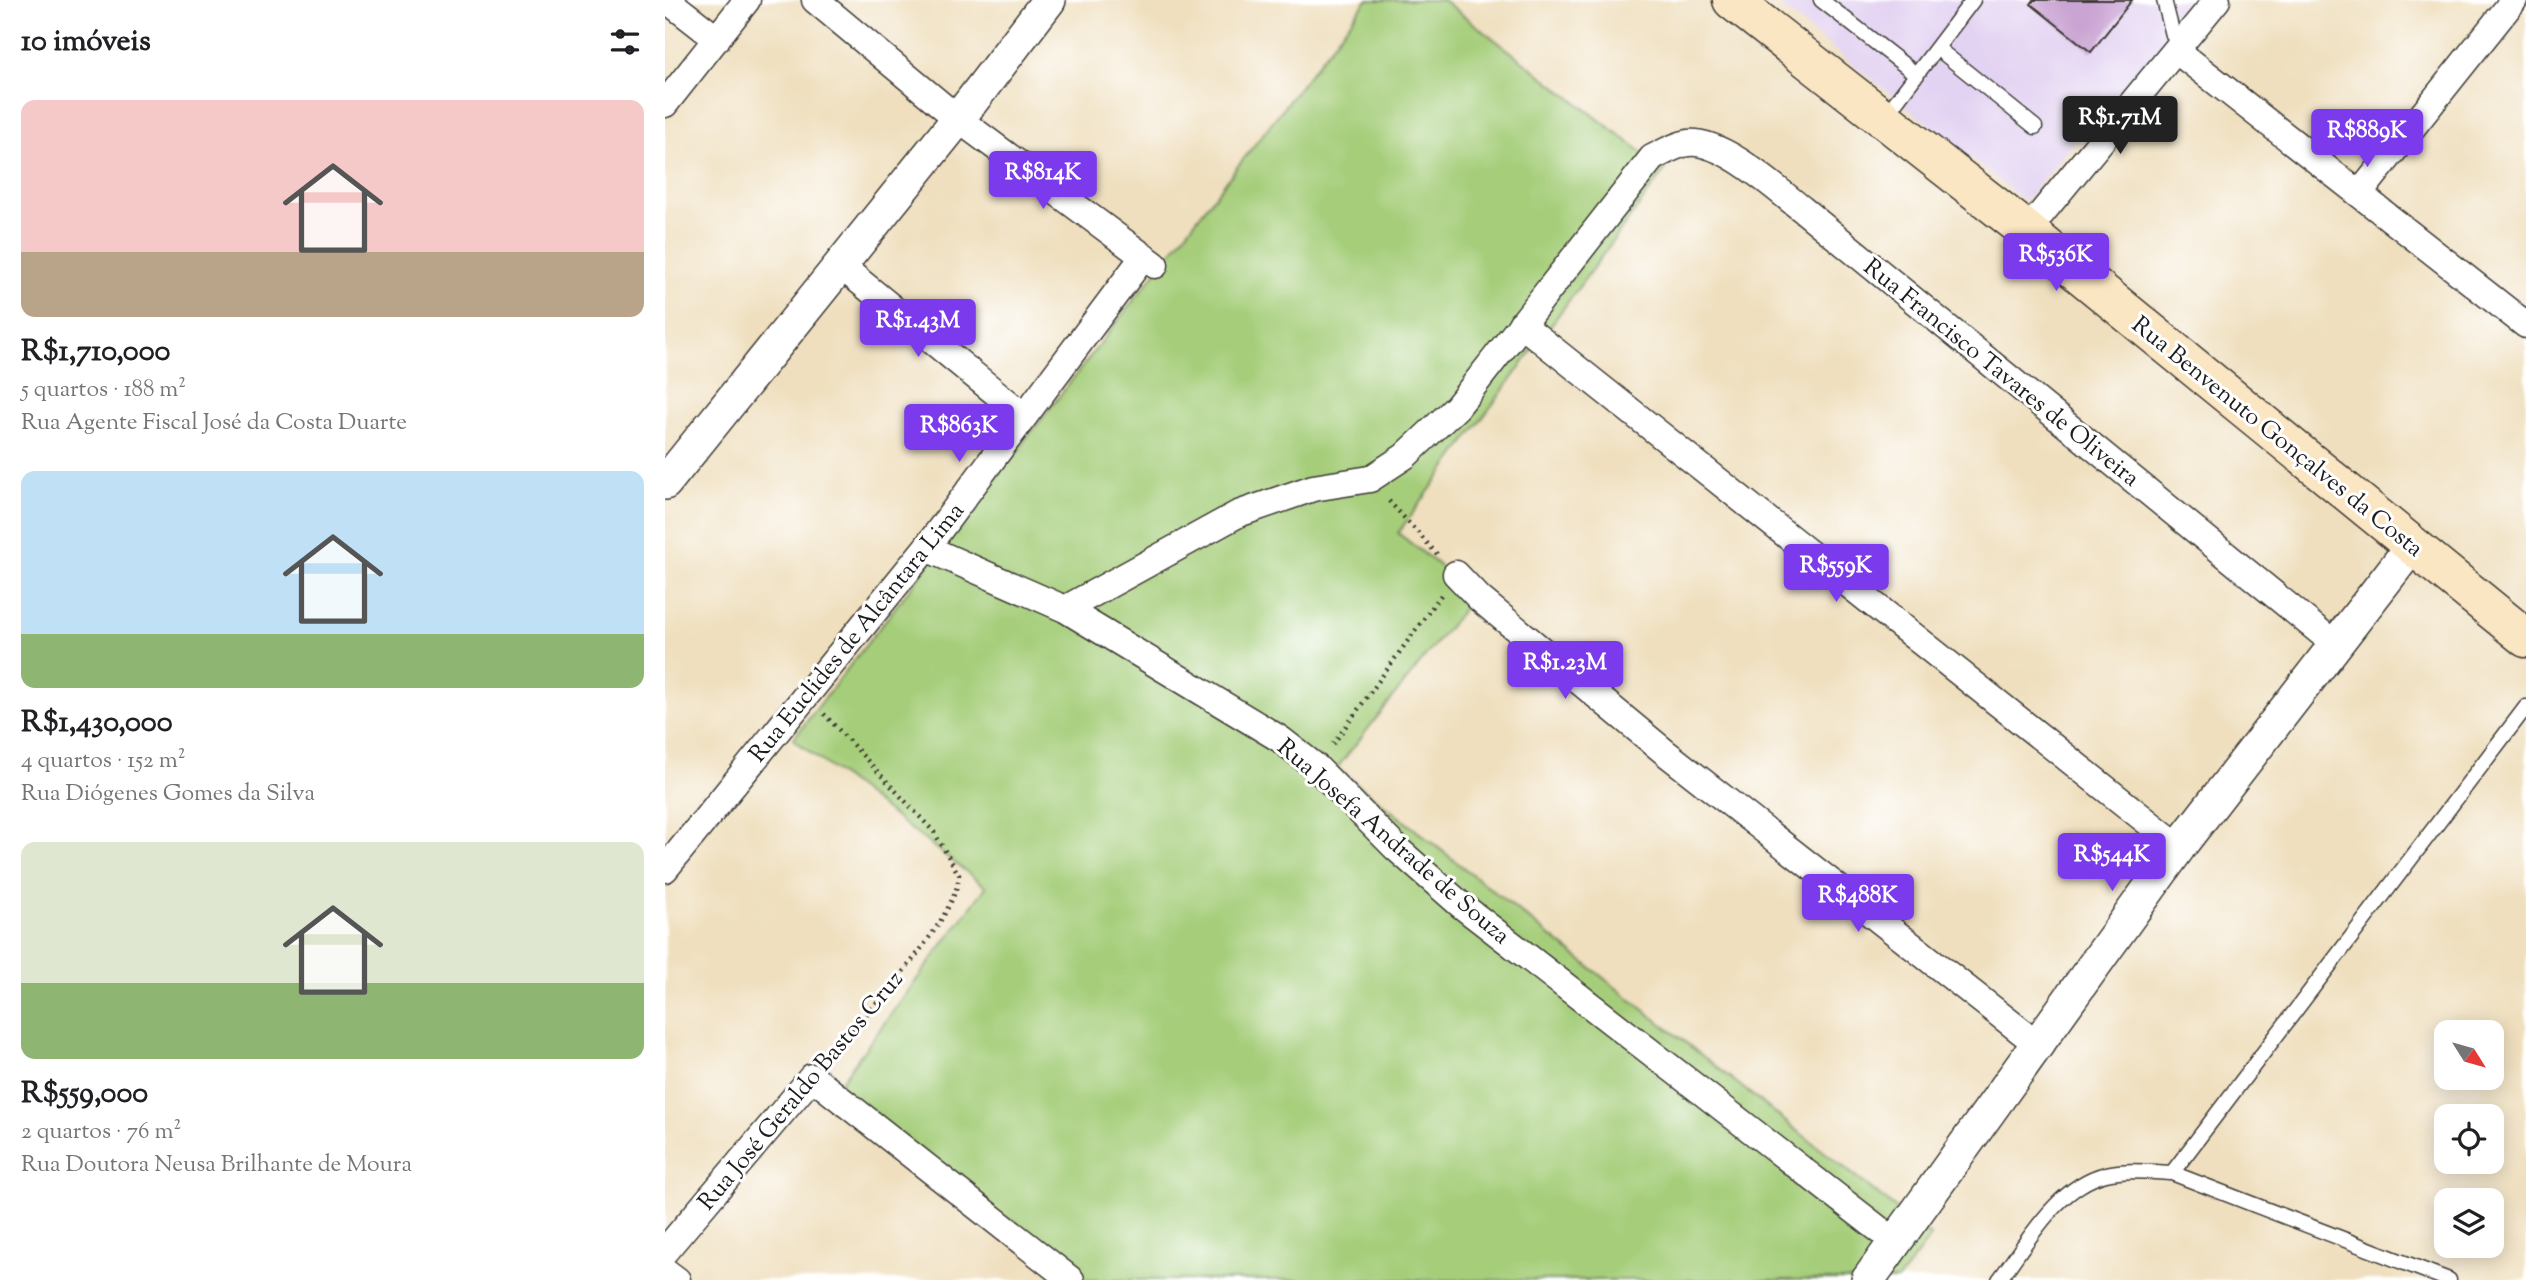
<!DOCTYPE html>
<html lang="pt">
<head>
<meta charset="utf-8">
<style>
  :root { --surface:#fff; --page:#f2f2f2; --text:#202124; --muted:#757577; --accent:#7c3aed }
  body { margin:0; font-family:"Sorts Mill Goudy",serif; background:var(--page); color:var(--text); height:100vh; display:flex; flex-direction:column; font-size:26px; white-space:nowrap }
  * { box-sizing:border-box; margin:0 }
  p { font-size:23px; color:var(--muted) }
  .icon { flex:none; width:38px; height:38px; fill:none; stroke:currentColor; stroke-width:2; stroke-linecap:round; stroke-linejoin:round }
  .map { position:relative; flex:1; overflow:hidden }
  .side { display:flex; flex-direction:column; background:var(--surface); width:665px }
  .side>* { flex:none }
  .needle { width:46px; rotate:127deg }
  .controls { position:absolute; left:1769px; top:1020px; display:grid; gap:14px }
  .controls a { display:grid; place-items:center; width:70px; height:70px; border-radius:14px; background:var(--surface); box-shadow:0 4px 18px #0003; font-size:35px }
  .price { position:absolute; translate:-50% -60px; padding:0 16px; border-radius:7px; background:var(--accent); color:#fff; font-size:23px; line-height:46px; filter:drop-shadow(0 2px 4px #0008) }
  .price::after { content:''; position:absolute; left:50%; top:42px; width:21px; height:16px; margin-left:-10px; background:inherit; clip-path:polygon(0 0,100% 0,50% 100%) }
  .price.current { background:#222; color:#fff }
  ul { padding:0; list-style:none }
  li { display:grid; align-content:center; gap:14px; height:371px; padding:0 21px }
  li span { display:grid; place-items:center; height:217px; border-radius:14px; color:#555 }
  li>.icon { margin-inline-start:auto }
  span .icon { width:126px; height:126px; fill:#fffc; stroke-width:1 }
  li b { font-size:30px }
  h2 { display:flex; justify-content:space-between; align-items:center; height:84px; padding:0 21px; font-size:30px }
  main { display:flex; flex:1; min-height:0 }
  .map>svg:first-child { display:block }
</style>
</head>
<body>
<main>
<section class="side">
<h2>10 imóveis<svg class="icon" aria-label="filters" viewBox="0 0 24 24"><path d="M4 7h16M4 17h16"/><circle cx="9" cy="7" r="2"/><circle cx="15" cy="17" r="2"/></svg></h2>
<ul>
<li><span style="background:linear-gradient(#f6c9c9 70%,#b9a48a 0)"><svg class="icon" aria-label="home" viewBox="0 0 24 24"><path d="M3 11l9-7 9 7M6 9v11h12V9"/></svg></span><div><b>R$1,710,000</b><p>5 quartos · 188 m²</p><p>Rua Agente Fiscal José da Costa Duarte</p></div></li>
<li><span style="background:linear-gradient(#bfe0f5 75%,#8fb573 0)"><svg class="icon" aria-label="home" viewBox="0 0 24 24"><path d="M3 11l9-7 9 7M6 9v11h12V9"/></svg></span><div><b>R$1,430,000</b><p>4 quartos · 152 m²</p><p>Rua Diógenes Gomes da Silva</p></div></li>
<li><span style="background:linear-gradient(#dfe7d0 65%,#8fb573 0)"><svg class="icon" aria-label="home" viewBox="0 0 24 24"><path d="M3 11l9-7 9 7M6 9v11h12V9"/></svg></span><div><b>R$559,000</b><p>2 quartos · 76 m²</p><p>Rua Doutora Neusa Brilhante de Moura</p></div></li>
</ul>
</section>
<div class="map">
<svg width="1861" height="1280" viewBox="0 0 1861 1280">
  <rect width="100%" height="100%" fill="#fff"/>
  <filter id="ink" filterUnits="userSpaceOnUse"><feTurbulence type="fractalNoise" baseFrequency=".0143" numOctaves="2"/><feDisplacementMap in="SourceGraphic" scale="14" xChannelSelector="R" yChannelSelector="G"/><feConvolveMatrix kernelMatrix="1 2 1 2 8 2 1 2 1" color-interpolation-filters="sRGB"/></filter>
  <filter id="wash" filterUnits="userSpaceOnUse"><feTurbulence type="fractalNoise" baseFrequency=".00686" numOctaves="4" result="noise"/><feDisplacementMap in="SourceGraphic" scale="28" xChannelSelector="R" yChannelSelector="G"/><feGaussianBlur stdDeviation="1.57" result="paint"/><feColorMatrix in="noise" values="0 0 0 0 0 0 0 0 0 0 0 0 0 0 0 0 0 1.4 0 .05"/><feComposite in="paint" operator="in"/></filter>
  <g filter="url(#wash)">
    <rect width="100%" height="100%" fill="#efdfbe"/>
    <path fill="#e3d3f2" d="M1107 0H1536L1429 129 1422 124 1363 199H1357Z"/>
    <path fill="#a6ce7a" stroke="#61754b" stroke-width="2" d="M702 0H778L1000 170 733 533 810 594 672 768 1266 1236 1233 1280H412L167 1093 321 887 128 739Z"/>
    <g id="blocks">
      <path fill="#caa4d3" d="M1369 0H1467L1426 52 1366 4Z"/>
    </g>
  </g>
  <g filter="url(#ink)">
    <use href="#blocks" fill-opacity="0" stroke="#3c3934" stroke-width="2"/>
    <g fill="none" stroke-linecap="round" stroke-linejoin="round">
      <defs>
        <path id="service" d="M1156 0 1252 75
          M1499 0 1508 35 1518 43
          M1272 48 1370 127
          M1220 116 1308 0
          M1507 1173 1861 707
          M1334 1280C1362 1243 1392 1186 1441 1174 1462 1169 1485 1172 1507 1173L1784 1280"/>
        <path id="minor" d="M2 0 52 39
          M150 0 293 119 490 265
          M1512 51 1861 325
          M0 104 82 0
          M1695 193 1849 0
          M1362 231 1552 0
          M176 266 359 416
          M856 324 1514 847
          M261 548 400 609 615 739 651 767 731 848 796 905 1229 1241
          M791 574 815 599 1001 753 1371 1043
          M400 609 573 514 648 488 705 479 740 456 792 407 987 158C999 152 1010 145 1023 143 1057 139 1111 189 1137 209L1671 645
          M0 869 261 548 479 256
          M0 1251 147 1077 406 1280
          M0 1271 12 1280"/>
        <path id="tertiary" d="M0 483 293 119 384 0
          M1203 1280 1514 847 1747 546"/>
        <path id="secondary" d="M1067 0 1362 231 1861 638"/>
      </defs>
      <use href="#service" stroke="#3c3934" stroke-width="17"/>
      <use href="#minor" stroke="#3c3934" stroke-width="29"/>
      <use href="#tertiary" stroke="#3c3934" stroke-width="36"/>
      <use href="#secondary" stroke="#3c3934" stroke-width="41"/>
      <path stroke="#3c3934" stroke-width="4.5" stroke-dasharray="2 5" stroke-linecap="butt" d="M724 501 772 554
        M159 714 269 832 294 875C291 923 198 1016 165 1055
        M668 744 776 595"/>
      <use href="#service" stroke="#fff" stroke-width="14"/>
      <use href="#minor" stroke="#fff" stroke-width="26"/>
      <use href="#tertiary" stroke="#fff" stroke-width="33"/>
      <use href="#secondary" stroke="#fbe6c3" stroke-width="38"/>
    </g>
  </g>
  <g text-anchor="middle" stroke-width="6" stroke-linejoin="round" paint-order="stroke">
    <g font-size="24" fill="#1c1c1c" stroke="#fff">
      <text transform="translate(1337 372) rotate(39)" y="8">Rua Francisco Tavares de Oliveira</text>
      <text transform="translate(1613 436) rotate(39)" y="8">Rua Benvenuto Gonçalves da Costa</text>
      <text transform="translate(191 632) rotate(-51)" y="8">Rua Euclides de Alcântara Lima</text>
      <text transform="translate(729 841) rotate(41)" y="8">Rua Josefa Andrade de Souza</text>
      <text transform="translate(135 1090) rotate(-50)" y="8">Rua José Geraldo Bastos Cruz</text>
    </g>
  </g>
</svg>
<div class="controls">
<a><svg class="needle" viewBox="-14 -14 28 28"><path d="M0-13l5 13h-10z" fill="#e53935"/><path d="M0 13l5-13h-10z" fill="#757577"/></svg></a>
<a><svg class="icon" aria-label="locate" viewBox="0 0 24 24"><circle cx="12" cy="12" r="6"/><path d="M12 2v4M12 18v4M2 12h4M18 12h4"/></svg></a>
<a><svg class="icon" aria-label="layers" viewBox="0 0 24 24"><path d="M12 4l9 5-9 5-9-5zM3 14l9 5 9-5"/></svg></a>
</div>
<b class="price current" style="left:1455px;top:156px">R$1.71M</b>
<b class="price" style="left:1702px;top:169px">R$889K</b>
<b class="price" style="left:378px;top:211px">R$814K</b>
<b class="price" style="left:1391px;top:293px">R$536K</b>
<b class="price" style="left:253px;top:359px">R$1.43M</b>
<b class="price" style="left:294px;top:464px">R$863K</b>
<b class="price" style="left:1171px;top:604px">R$559K</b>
<b class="price" style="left:900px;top:701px">R$1.23M</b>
<b class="price" style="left:1447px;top:893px">R$544K</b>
<b class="price" style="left:1193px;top:934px">R$488K</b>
</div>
</main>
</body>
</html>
